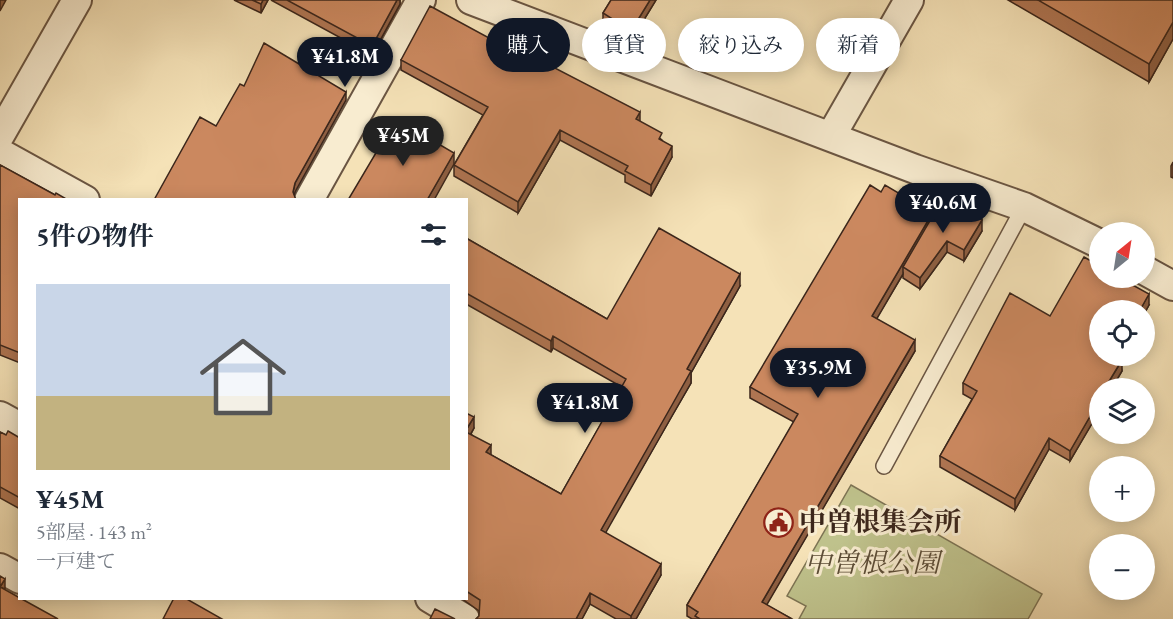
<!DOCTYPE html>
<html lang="ja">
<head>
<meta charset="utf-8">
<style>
  :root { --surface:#fff; --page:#f2f2f3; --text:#1f2937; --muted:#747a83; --accent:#111827 }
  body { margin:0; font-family:"EB Garamond","Noto Serif JP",serif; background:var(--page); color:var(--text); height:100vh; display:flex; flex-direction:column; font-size:22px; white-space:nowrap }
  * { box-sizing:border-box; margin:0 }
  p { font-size:20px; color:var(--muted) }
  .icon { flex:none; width:33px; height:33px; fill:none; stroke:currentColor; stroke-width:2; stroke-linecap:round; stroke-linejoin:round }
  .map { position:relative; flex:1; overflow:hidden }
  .sheet { position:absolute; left:18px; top:198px; width:450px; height:402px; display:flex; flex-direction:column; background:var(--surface); border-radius:0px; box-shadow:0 3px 15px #0003 }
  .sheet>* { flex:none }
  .banner { position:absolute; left:486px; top:18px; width:570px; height:54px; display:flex; gap:12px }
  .needle { width:39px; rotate:30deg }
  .controls { position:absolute; left:1089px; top:222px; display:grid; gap:12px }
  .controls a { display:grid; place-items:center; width:66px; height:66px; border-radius:50%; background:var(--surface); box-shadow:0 3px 15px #0003; font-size:30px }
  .price { position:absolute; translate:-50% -51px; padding:0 14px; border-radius:21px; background:var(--accent); color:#fff; font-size:20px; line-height:39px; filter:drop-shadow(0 2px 3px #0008) }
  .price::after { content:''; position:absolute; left:50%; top:36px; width:18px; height:14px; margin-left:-9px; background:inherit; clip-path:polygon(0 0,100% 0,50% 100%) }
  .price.on { background:#222; color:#fff }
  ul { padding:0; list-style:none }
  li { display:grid; align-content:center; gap:12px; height:318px; padding:0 18px }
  li span { display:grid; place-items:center; height:186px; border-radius:0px; color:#555 }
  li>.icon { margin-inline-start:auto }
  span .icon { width:108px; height:108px; fill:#fffc; stroke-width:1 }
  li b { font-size:26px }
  h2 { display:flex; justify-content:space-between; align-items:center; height:72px; padding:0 18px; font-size:26px }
  .pill { padding:0 21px; border-radius:27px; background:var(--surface); box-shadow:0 3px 15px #0003; font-size:21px; line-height:54px }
  .pill.on { background:var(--accent); color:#fff }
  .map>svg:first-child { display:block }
</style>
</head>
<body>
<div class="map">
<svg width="1173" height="619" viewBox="0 0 1173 619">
  <rect width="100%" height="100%" fill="#f5e2b7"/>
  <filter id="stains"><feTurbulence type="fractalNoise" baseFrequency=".00333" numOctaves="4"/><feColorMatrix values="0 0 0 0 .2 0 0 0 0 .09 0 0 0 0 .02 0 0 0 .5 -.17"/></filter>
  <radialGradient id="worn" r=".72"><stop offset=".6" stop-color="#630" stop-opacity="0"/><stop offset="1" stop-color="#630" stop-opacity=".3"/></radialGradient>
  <path fill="#bfc28c" stroke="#7d7454" stroke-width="1.5" d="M851 485 1042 594 1028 619H799L806 606 787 596Z"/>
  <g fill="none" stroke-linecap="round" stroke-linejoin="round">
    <defs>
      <path id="lane" d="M884 466 1024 207"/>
      <path id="street" d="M471 0 915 169 1024 207 1100 244
        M0 135 77 0
        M831 136 909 0
        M0 153 85 200
        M309 200 421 0
        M1144 270 1173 286
        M0 416 20 427
        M0 568 20 579
        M430 598 465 619"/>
    </defs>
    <use href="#lane" stroke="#6a5542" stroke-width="18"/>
    <use href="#street" stroke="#6a5542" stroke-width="32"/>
    <use href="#lane" stroke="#f8ecd0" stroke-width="15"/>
    <use href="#street" stroke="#f8ecd0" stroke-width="28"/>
  </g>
  <path fill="#af7552" stroke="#3b261b" stroke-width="1.5" d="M234 0H268L261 13Z
    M271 0H400V4L372 55Z
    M611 0H656L631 41 603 23V13Z
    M1008 0H1173V39L1149 82Z
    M401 60 640 122 662 140 672 157 651 196 625 182V175L560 140 518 213 454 176V165L483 115 401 70Z
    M1173 162V178L1171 177V166Z
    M0 165 55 195 68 200H20V363L0 355Z
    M881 192 900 194 936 210 971 213 982 231 964 261 947 252 920 289 903 278V274L876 319 915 351 766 605 792 619H692L687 616V605L794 422 750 398V387Z
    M466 238 607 319 740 286 691 373V383L672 416 605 532 661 575 636 619H616L590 604 582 619H476L479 616V611L461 598H466V413L474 428 471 434 491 455 561 494 622 387 553 348 551 352 466 304Z
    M1149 305 1144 314V310L1100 356H1120L1119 358 1122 371 1070 461 1049 449 1015 510 940 467V456L972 399 963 394V383L1050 316Z
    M0 432 6 435 20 438V509L0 498Z"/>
  <path fill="#8e5f42" stroke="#3b261b" stroke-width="1.5" d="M0 0H6L0 11Z
    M263 0H268L261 13V4Z
    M397 0H400V4L372 55V46Z
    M650 0H656L631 41V31Z
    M1173 22V39L1149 82V64Z
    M346 92V100L295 192 293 200V192L295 183Z
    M640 112V122L636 119Z
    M560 130V140L518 213V202Z
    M672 146V157L651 196V185Z
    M454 153V164L434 200H427Z
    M936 207V218L903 267V274L872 327V316Z
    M982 220V231L964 261V250Z
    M947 241V252L920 289V278Z
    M740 274V286L691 373V383L672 416 601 541V530L687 369Z
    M1149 294V305L1144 314V310H1140Z
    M553 336V348L551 352V341Z
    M915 340V351L762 613V602Z
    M1122 360V371L1112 388H1105Z
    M1100 399V410L1070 461V451Z
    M474 417V428L466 442V430Z
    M1049 438V449L1015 510V499Z
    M491 445V456L486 452Z
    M661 564V575L636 619H631V616Z
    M5 579V589L0 587Z
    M590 593V604L582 619H576Z"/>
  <path fill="#cb885f" stroke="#3b261b" stroke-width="1.5" d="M252 0H263L261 4Z
    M287 0H397L372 46Z
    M611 0H650L631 31 603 13Z
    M1038 0H1173V22L1149 64Z
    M430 6 522 56 524 52 640 112 636 119 662 133 659 139 672 146 651 185 625 171 628 166 560 130 518 202 454 165 488 107 401 60Z
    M264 43 346 92 295 183 293 192 296 200H154L200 117 216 126 240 84 244 86Z
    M396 119 454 153 427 200H348Z
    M0 165 55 195 56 193 68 200H20V353L0 345Z
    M870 185 881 192 885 185 900 194 903 188 936 207 872 316 915 340 762 602 792 619H700L695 616 698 612 687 605 798 414 750 387Z
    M946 193 971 208 969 212 982 220 964 250 947 241 920 278 903 267Z
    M659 228 740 274 687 369 691 371 672 405 601 530 661 564 631 616 590 593 576 619H476L479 616 480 600 466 591V432L491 445 486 452 561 494 626 379 553 336 551 341 466 293V238L607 319Z
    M1084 257 1100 266V278H1120L1149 294 1140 310H1100V356H1114L1122 360 1105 388H1100V399L1070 451 1049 438 1015 499 940 456 977 391 963 383 1010 293 1050 316Z
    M466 413 474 417 466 430Z
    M8 431 20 438V498L0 487V432L6 435Z
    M0 576 5 579 0 587Z
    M0 587 20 598 58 619H0Z
    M174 598H185L222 619H163Z
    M435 609 455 619H430Z"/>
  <defs>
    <symbol id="civic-ring" viewBox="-11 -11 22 22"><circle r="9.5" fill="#f8ecd0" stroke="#8f2418" stroke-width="1.5"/><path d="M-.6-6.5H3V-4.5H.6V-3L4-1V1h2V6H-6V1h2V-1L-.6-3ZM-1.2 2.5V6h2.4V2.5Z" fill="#8f2418"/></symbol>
  </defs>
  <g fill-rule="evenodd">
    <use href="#civic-ring" x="762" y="506" width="33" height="33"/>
  </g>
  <g text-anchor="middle" stroke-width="6" stroke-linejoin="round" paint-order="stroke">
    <g font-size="27" font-weight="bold" fill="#3b261b" stroke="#f8ecd0" text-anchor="start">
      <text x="799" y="531">中曽根集会所</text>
    </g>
    <g font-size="27" font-style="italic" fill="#5c4d37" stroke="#f8ecd0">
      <text x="872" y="572">中曽根公園</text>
    </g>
  </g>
  <rect width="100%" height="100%" filter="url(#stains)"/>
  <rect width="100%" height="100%" fill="url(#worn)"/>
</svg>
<div class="controls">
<a><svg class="needle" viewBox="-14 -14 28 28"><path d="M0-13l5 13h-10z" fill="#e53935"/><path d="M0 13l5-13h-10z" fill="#747a83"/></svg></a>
<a><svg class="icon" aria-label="locate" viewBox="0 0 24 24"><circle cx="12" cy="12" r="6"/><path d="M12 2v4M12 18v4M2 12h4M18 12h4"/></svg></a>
<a><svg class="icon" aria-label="layers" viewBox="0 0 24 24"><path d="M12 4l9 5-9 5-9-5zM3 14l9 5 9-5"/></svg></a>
<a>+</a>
<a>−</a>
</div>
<b class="price" style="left:345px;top:88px">¥41.8M</b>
<b class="price on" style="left:403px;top:167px">¥45M</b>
<b class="price" style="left:943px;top:234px">¥40.6M</b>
<b class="price" style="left:818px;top:399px">¥35.9M</b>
<b class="price" style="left:585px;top:434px">¥41.8M</b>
<div class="banner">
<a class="pill on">購入</a>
<a class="pill">賃貸</a>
<a class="pill">絞り込み</a>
<a class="pill">新着</a>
</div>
<section class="sheet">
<h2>5件の物件<svg class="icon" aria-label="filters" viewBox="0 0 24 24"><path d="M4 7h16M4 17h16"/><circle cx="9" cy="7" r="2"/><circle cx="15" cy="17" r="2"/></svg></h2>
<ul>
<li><span style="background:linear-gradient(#c9d6e8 60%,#c2b280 0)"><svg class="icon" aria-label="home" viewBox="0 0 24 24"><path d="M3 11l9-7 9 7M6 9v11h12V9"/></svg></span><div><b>¥45M</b><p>5部屋 · 143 m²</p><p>一戸建て</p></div></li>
</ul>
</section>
</div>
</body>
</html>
